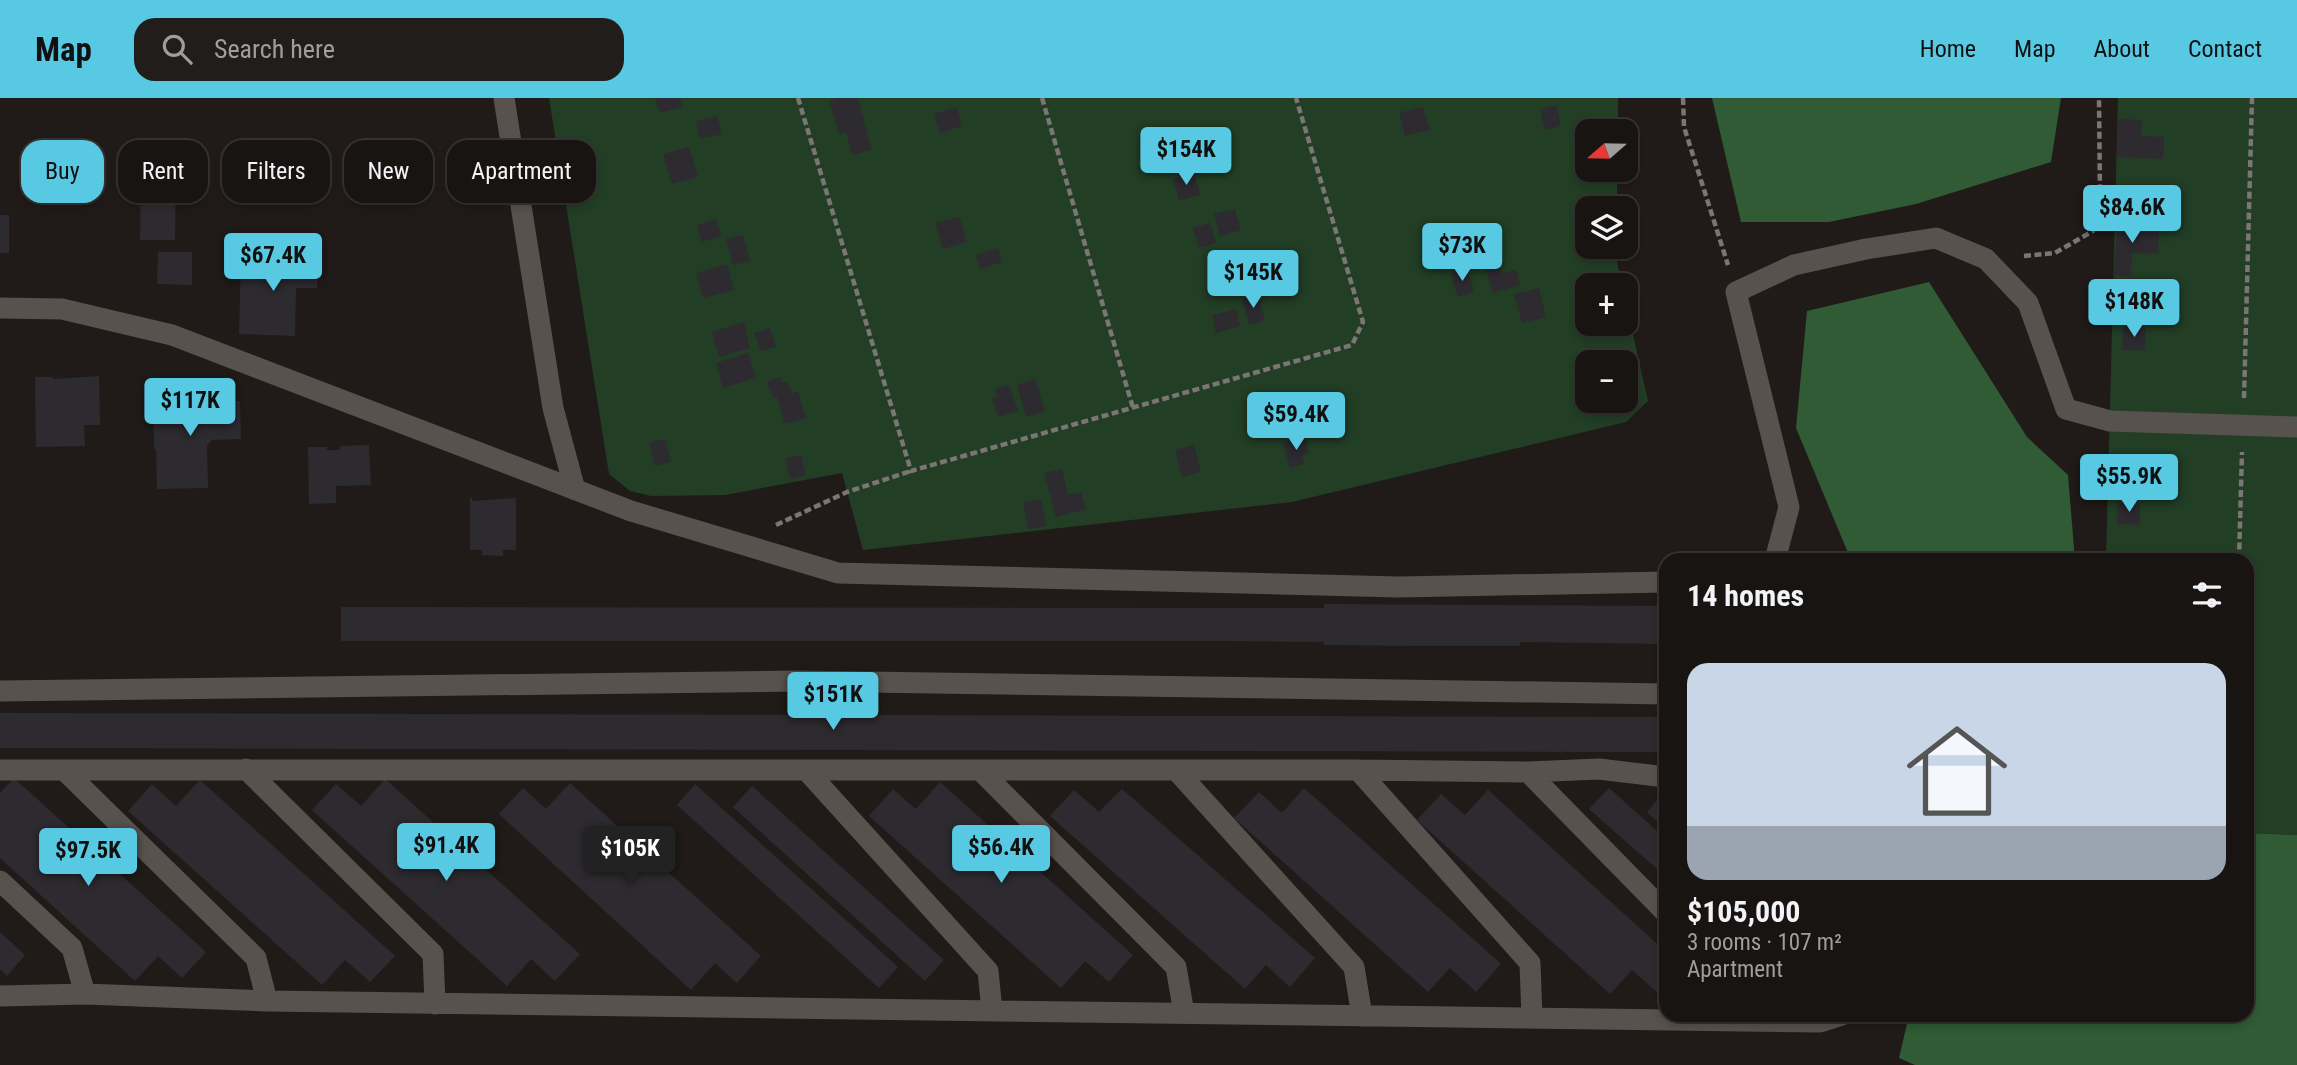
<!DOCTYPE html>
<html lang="en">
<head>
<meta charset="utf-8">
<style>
  :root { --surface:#181412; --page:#211d1b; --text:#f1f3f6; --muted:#9f9e9f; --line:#363332; --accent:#58c9e3 }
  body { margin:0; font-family:"Roboto Condensed",sans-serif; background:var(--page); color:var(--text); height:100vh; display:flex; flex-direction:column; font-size:26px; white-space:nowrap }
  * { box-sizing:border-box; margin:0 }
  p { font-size:23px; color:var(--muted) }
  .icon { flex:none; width:38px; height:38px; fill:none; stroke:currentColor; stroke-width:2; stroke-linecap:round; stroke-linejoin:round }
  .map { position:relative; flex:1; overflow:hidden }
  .details { position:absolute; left:1659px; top:455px; width:595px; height:469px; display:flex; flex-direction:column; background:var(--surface); border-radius:21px; box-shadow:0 4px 10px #0003,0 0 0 2px var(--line) }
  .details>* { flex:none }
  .guide { position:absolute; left:21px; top:42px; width:665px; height:63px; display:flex; gap:14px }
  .needle { width:46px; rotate:250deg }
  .fabs { position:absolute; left:1575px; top:21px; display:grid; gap:14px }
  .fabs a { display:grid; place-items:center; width:63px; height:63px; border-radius:14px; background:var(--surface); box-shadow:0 4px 10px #0003,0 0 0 2px var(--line); font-size:35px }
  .price { position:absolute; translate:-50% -60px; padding:0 16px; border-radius:7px; background:var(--accent); color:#111; font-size:23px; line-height:46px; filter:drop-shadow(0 2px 4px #0008) }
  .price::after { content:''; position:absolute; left:50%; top:42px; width:21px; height:16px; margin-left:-10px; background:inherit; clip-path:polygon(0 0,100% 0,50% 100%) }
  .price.active { background:#222; color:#fff }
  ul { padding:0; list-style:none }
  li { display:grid; align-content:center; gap:14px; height:371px; padding:0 28px }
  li+li { border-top:2px solid var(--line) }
  li span { display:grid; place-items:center; height:217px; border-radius:21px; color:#555 }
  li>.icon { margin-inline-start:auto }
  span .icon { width:126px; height:126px; fill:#fffc; stroke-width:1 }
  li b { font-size:30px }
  h2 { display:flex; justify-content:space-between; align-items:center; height:84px; padding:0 28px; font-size:30px }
  .chip { padding:0 24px; border-radius:21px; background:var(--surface); box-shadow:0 4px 10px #0003,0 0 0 2px var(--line); font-size:24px; line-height:63px }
  .chip.active { background:var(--accent); color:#111 }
  header { display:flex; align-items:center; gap:42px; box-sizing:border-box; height:98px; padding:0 35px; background:var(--accent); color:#111 }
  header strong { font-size:33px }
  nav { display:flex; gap:38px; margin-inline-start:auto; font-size:24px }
  .search { width:490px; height:63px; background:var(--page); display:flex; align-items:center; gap:18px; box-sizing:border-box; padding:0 24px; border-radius:21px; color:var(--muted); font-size:26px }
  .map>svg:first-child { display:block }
</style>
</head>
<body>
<header>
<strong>Map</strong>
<div class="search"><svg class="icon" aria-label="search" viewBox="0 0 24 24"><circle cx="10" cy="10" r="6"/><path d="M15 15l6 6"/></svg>Search here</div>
<nav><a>Home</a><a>Map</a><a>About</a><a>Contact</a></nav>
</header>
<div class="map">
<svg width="2297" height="967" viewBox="0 0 2297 967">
  <rect width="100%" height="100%" fill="#201b18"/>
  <path fill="#223e25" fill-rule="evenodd" d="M549 0H1618V33H1587V72H1617V110H1587V149H1616V159L1622 187H1587V226H1626V205L1648 303 1626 324 1292 404 863 452 842 375 725 397 651 398 630 393 609 376ZM1587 264H1626V303H1587Z
    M2118 0H2297V737L2247 735V462H2106Z"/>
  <path fill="#305b34" d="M1712 0H2061L2051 64 1916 106 1829 124H1741Z
    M1929 184 2027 339 2068 377 2075 462H1851L1796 330 1807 213Z
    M2247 735 2297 737V967H1915L1899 960 1909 917H2247Z"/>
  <path fill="#2e2b30" d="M655 0H680L683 9 660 15Z
    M840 0H858L872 52 852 57 846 34 839 36 829 3Z
    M1556 7 1561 28 1545 32 1540 11Z
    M957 9 962 28 940 35 934 16Z
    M1423 9 1430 32 1405 38 1399 15Z
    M717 18 722 36 700 41 696 23Z
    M2118 21 2142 22 2141 38 2164 39 2163 61 2117 59Z
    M689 49 698 79 672 86 663 56Z
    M141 75H176L175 142H140Z
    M1194 75 1200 97 1179 103 1173 81Z
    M1235 111 1241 132 1220 138 1214 116Z
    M2118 116 2130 117V133H2159L2158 156 2132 155 2131 178 2114 177Z
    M0 117H9V155H0Z
    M960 119 967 144 943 151 935 125Z
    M716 121 721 138 702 144 697 127Z
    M1210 125 1216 145 1199 150 1193 130Z
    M743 137 750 163 733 167 726 141Z
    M998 150 1002 164 980 171 976 157Z
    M158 154H192V187L157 186Z
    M241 157 318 160 317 190H296L295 238 239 236Z
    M1498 161 1502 176 1516 172 1520 187 1493 195 1484 165Z
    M727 166 734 192 703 200 696 175Z
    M1467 171 1474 194 1458 199 1450 176Z
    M1539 190 1546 219 1522 225 1514 196Z
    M1258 197 1265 222 1249 227 1242 201Z
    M1236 211 1240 228 1216 235 1212 217Z
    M744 224 750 250 719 259 712 234Z
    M2123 229H2146L2145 252H2122Z
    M770 230 776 249 761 253 754 235Z
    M748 255 756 280 723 290 716 265Z
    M99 278 100 327H84L85 348 36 349 35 279H53V281Z
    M781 279 782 285 788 284 792 295 798 293 806 320 785 326 777 299 773 301 767 283Z
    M1035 281 1045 313 1026 319 1017 287Z
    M1009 287 1018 313 998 319 992 300 997 299 995 291Z
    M172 296 177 305 194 304 200 296H208L214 304 240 303 241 341 212 342 207 348 208 390 157 391 156 351H154L153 299 155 297Z
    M1305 339 1309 355 1302 358 1304 366 1290 370 1283 345Z
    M665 341 671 364 655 368 649 345Z
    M369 347 371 387 336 388V405L309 406 308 349H327V352H340V348Z
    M1194 347 1201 374 1182 379 1175 352Z
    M801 357 806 377 790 381 785 360Z
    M1062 371 1068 397 1081 394 1086 411 1056 419 1044 375Z
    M470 399 472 400V403L516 400V452H503V458L482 457V452H470Z
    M1041 401 1047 428 1028 431 1023 405Z
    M2117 404 2140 405V427L2117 426Z
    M1324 506 1666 508V546L1520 544V548H1422L1324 547V544L1227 543H341V509L1324 510Z
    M0 615 1666 619V654L0 650Z
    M14 680 206 854 182 880 158 858 135 883 0 760V695Z
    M385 681 580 856 555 883 531 861 507 888 312 712 336 686 361 708Z
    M200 682 395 858 370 884 345 862 322 887 128 713 152 686 176 708Z
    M940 684 1133 857 1109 884 1085 863 1061 890 869 718 893 691 916 711Z
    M570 685 761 858 737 885 715 865 691 892 499 716 523 690 546 711Z
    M695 686 898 869 879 890 677 707Z
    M752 688 944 862 925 883 733 709Z
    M1304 690 1501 866 1476 894 1450 870 1428 894 1234 720 1259 694 1282 715Z
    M1609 690 1666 741V779L1589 711Z
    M1122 691 1315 860 1290 889 1266 867 1245 891 1050 718 1074 692 1099 714Z
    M1488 692 1666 854V887L1658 895 1632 872 1610 896 1417 722 1441 696 1465 717Z
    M1666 692V732L1647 714Z
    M0 834 25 857 7 878 0 871Z"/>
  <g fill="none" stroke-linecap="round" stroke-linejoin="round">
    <path stroke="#7b7674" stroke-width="4.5" stroke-dasharray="7 3.5" stroke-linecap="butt" d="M798 0 911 373 1352 247 1363 224 1296 0
      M1042 0 1133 310
      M1683 0 1684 29 1728 167
      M2024 158 2055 155 2093 133 2100 99 2099 0
      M2244 300 2252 0
      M776 427 847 394 911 373
      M2239 462 2242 354"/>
    <path stroke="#58524e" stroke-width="21" d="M504 0 553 310 575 392
      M0 210 62 211 172 237 631 413 838 475 1399 489 1666 484
      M1775 462 1789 409 1736 194 1794 167 1866 151 1936 140 1986 161 2028 205 2066 311 2110 323 2297 329
      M0 593 798 583 1666 596
      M246 671 433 856 435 906
      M0 672H1358L1528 674 1599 671 1666 679
      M64 672 256 860 267 903
      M980 672 1176 869 1184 915
      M1176 672 1354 869 1362 918
      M1358 672 1530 865 1532 920
      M807 673 988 873 992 913
      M1528 674 1666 815
      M0 783 72 850 85 896
      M0 898 85 896 267 903 1820 924 1842 917"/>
  </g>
</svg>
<div class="fabs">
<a><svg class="needle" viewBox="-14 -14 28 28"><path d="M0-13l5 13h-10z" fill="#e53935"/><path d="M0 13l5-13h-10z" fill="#9f9e9f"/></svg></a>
<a><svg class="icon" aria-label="layers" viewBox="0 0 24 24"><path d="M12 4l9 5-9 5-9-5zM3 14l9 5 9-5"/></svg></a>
<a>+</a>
<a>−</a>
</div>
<b class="price" style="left:1186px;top:89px">$154K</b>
<b class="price" style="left:2132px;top:147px">$84.6K</b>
<b class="price" style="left:1462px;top:185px">$73K</b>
<b class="price" style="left:273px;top:195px">$67.4K</b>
<b class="price" style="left:1253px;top:212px">$145K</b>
<b class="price" style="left:2134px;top:241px">$148K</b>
<b class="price" style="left:190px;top:340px">$117K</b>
<b class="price" style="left:1296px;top:354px">$59.4K</b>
<b class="price" style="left:2129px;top:416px">$55.9K</b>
<b class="price" style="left:833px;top:634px">$151K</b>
<b class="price" style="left:446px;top:785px">$91.4K</b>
<b class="price" style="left:1001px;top:787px">$56.4K</b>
<b class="price active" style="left:630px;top:788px">$105K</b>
<b class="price" style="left:88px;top:790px">$97.5K</b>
<div class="guide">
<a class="chip active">Buy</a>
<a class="chip">Rent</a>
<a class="chip">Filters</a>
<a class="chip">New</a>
<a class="chip">Apartment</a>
</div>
<section class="details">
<h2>14 homes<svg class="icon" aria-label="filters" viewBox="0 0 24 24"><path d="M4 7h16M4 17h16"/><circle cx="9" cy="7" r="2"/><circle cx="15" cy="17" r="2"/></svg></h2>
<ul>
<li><span style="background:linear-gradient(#c9d6e8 75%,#9aa5b1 0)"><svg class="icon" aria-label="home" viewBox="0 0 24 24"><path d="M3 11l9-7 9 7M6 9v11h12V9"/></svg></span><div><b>$105,000</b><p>3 rooms · 107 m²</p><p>Apartment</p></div></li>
</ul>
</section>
</div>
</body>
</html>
